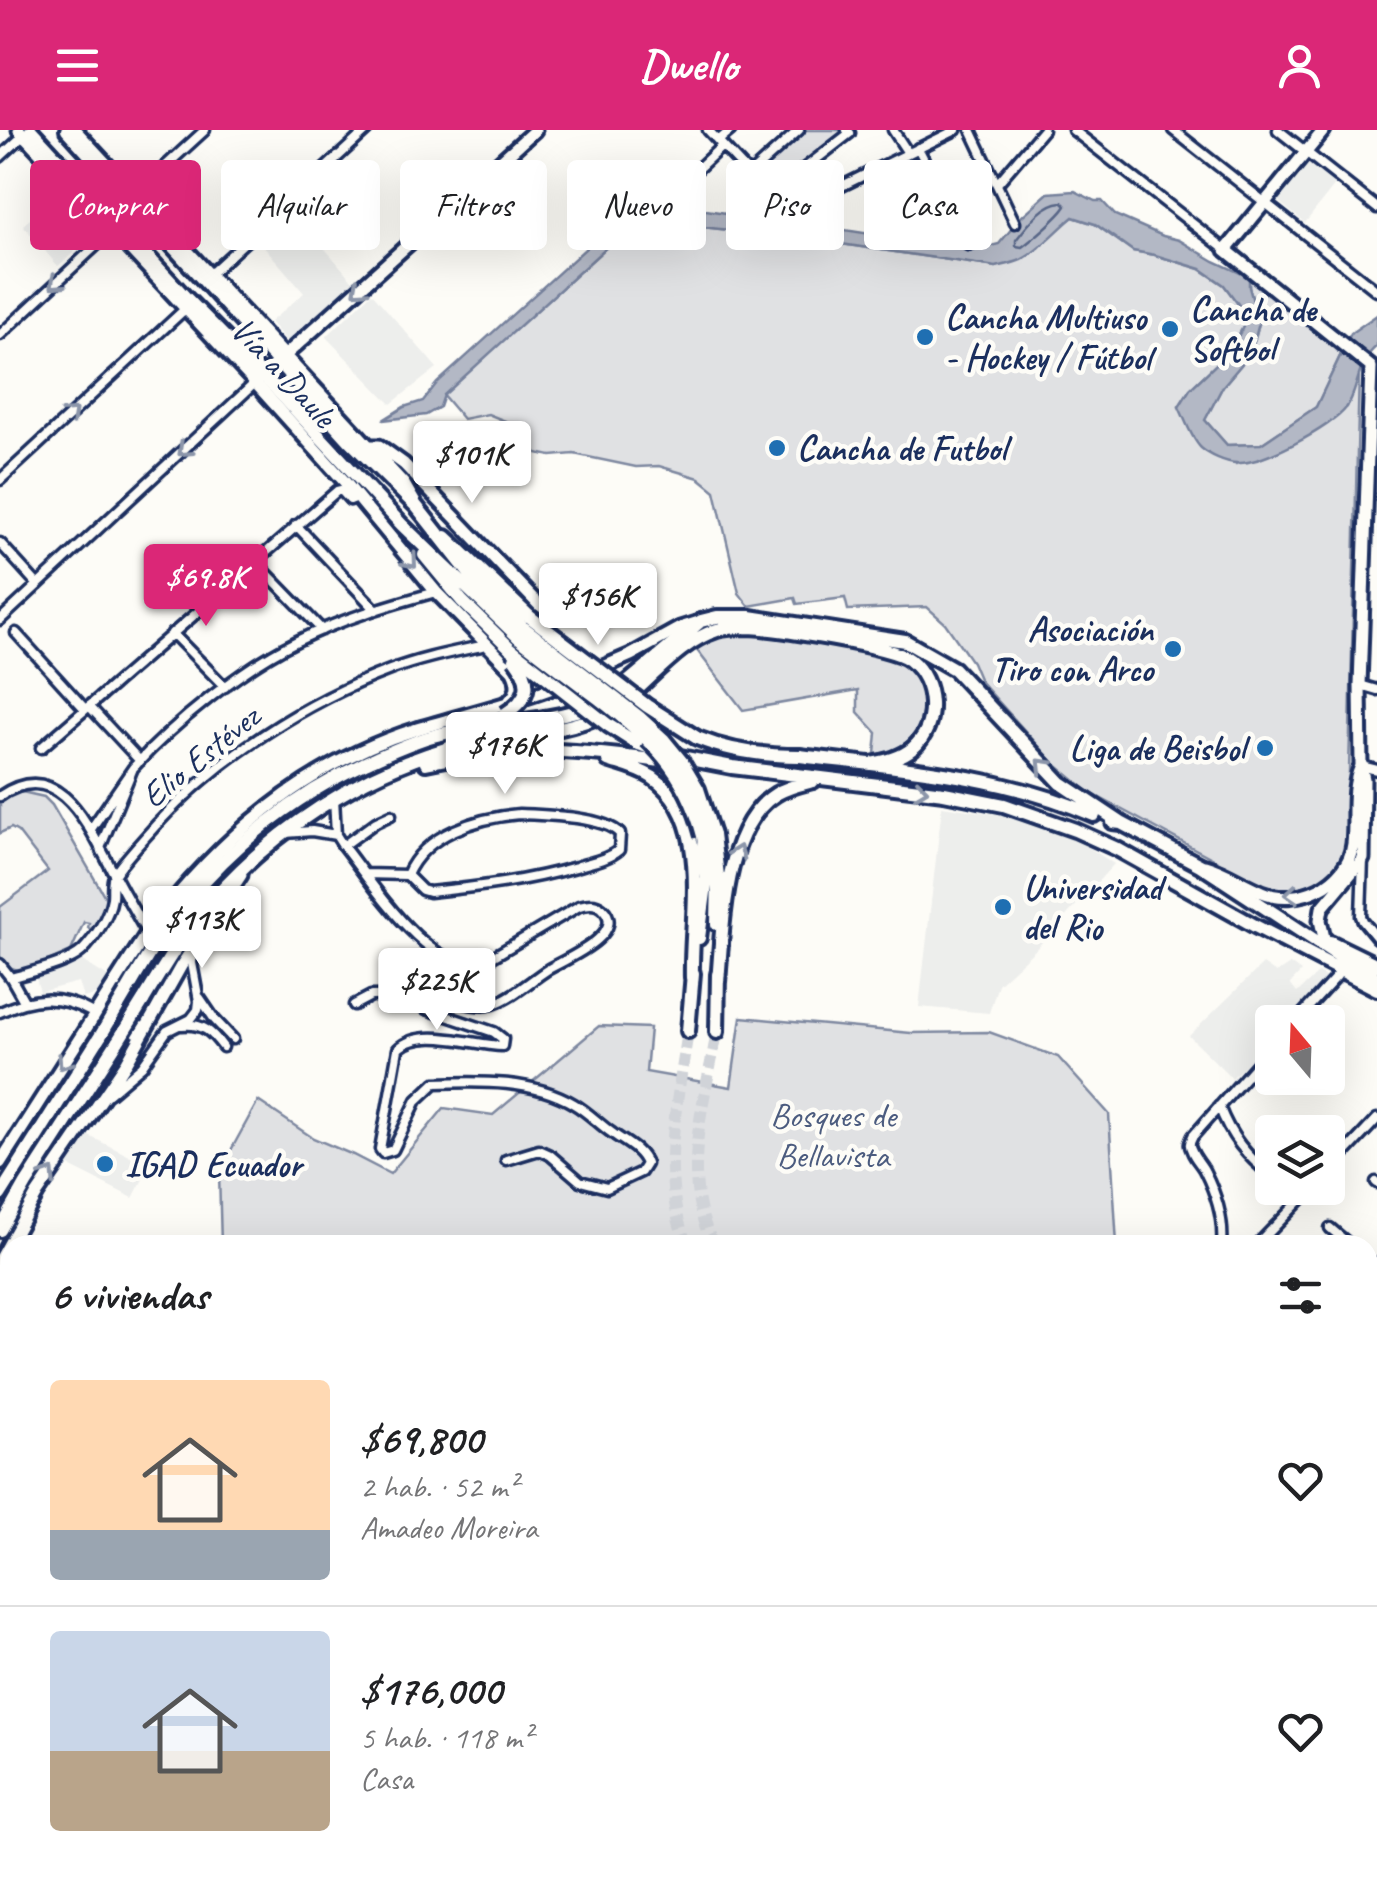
<!DOCTYPE html>
<html lang="es">
<head>
<meta charset="utf-8">
<style>
  :root { --surface:#fff; --page:#f6f6f6; --text:#202124; --muted:#757577; --line:#e0e0e0; --accent:#db2777 }
  body { margin:0; font-family:Caveat,sans-serif; background:var(--page); color:var(--text); height:100vh; display:flex; flex-direction:column; font-size:38px; white-space:nowrap }
  * { box-sizing:border-box; margin:0 }
  p { font-size:32px; color:var(--muted) }
  .icon { flex:none; width:55px; height:55px; fill:none; stroke:currentColor; stroke-width:2; stroke-linecap:round; stroke-linejoin:round }
  .map { position:relative; flex:1; overflow:hidden }
  .panel { position:absolute; left:0px; top:1105px; width:1378px; height:642px; display:flex; flex-direction:column; background:var(--surface); border-radius:30px 30px 0 0; box-shadow:0 10px 40px #0002 }
  .panel>* { flex:none }
  .top-card { position:absolute; left:30px; top:30px; width:1318px; height:90px; display:flex; gap:20px }
  .needle { width:65px; rotate:341deg }
  .tools { position:absolute; left:1255px; top:875px; display:grid; gap:20px }
  .tools a { display:grid; place-items:center; width:90px; height:90px; border-radius:10px; background:var(--surface); box-shadow:0 10px 40px #0002; font-size:50px }
  .price { position:absolute; translate:-50% -85px; padding:0 22px; border-radius:10px; background:#fff; color:#222; font-size:32px; line-height:65px; filter:drop-shadow(0 2px 5px #0008) }
  .price::after { content:''; position:absolute; left:50%; top:60px; width:30px; height:22px; margin-left:-15px; background:inherit; clip-path:polygon(0 0,100% 0,50% 100%) }
  .price.active { background:var(--accent); color:#fff }
  ul { padding:0; list-style:none }
  li { display:flex; align-items:center; gap:30px; height:250px; padding:0 50px }
  li+li { border-top:2px solid var(--line) }
  li span { display:grid; place-items:center; flex:none; width:280px; height:200px; border-radius:10px; color:#555 }
  li>.icon { margin-inline-start:auto }
  span .icon { width:120px; height:120px; fill:#fffc; stroke-width:1 }
  li b { font-size:42px }
  h2 { display:flex; justify-content:space-between; align-items:center; height:120px; padding:0 50px; font-size:42px }
  .tag { padding:0 35px; border-radius:10px; background:var(--surface); box-shadow:0 10px 40px #0002; font-size:35px; line-height:90px }
  .tag.active { background:var(--accent); color:#fff }
  header { display:flex; justify-content:space-between; align-items:center; height:130px; padding:0 50px; background:var(--accent); color:#fff; font-size:45px; font-weight:700 }
  .map>svg:first-child { display:block }
</style>
</head>
<body>
<header><svg class="icon" aria-label="menu" viewBox="0 0 24 24"><path d="M4 6h16M4 12h16M4 18h16"/></svg>Dwello<svg class="icon" aria-label="person" viewBox="0 0 24 24"><circle cx="12" cy="8" r="4"/><path d="M4 21q1-7 8-7t8 7"/></svg></header>
<div class="map">
<svg width="1377" height="1747" viewBox="0 0 1377 1747">
  <rect width="100%" height="100%" fill="#fdfcf7"/>
  <filter id="ink" filterUnits="userSpaceOnUse"><feTurbulence type="fractalNoise" baseFrequency=".01" numOctaves="2"/><feDisplacementMap in="SourceGraphic" scale="20" xChannelSelector="R" yChannelSelector="G"/><feConvolveMatrix kernelMatrix="1 2 1 2 8 2 1 2 1" color-interpolation-filters="sRGB"/></filter>
  <g filter="url(#ink)">
    <path fill="#edeeec" d="M1304 30 1335 55 1305 93 1274 68Z
      M50 72 85 113 58 136 23 95Z
      M296 85 357 156 289 214 270 192 304 163 262 114Z
      M372 163 437 238 391 274 326 207Z
      M942 676 1009 686 1071 706 1114 734 1035 820 998 854 989 883 919 877Z
      M79 829 108 847 99 864 83 868 78 852 40 862 35 845Z
      M1263 834 1276 843 1290 834 1301 842 1290 854 1297 863 1318 843 1330 850 1288 892H1272V908L1232 948 1189 906Z
      M79 1001 150 1036 133 1068 61 1032Z
      M0 1277 10 1281V1563L0 1559Z
      M0 1565 10 1570V1738H100L95 1747H0Z"/>
    <path fill="#e0e1e3" stroke="#7e88a0" stroke-width="2.5" d="M799 0H847L850 3 769 66 750 44Z
      M1073 87 1095 94 1133 121 1155 125 1200 139 1224 155 1241 178 1243 197 1230 221 1190 259 1179 276 1236 334 1347 277 1359 242 1347 722C1329 756 1302 764 1266 757L1089 662 1054 633 980 551 972 532 945 493 927 477 848 480 845 468 797 474 795 468 749 476 739 463 715 361 699 348 659 336 636 337 574 324 551 326 537 323 508 292 488 284 463 289 443 265 629 97 647 91 794 107 996 137 1039 118 1052 103Z
      M1249 147 1341 224 1316 277 1261 314 1227 315 1205 290 1223 256 1251 223 1259 193 1249 157Z
      M748 503 893 526C897 529 902 532 906 535 938 567 922 624 875 624L877 603 858 582V560L743 580 696 519 721 504Z
      M22 662 44 667 52 675 108 772 100 791 93 800 88 798 89 793 84 792 71 821 23 842 9 837 0 827V777L48 741 18 702 11 698 0 703V674L12 665Z
      M741 887 911 903 989 902 1058 927 1109 984 1117 1115H221L219 1042 258 971 313 1008 353 1025 390 1044 444 978 493 985 599 896 650 898 646 942 731 957Z
      M1368 1627H1377V1747H277L273 1738H1368Z"/>
    <path fill="#b3b8c5" stroke="#76819c" stroke-width="2.5" d="M1075 61 1095 71H1102L1115 85 1163 106 1179 110 1214 131 1249 147V157L1259 193 1251 223 1223 256 1205 290 1227 315 1261 314 1316 277 1351 203 1377 185V216C1356 232 1359 261 1346 278 1332 297 1261 335 1237 333 1226 333 1209 325 1201 318 1191 308 1185 289 1179 277L1190 259 1230 221 1243 197 1241 178 1224 155 1201 139 1155 125 1133 121 1095 94 1073 87C1057 100 1038 122 1021 130 1014 133 1004 135 996 137L794 107 647 91 629 97 612 112 444 265 440 277 426 285 383 290 404 277 423 271 437 253 639 70 773 90 779 98 786 91 975 120 999 114 1022 86 1048 63Z"/>
    <g fill="none" stroke-linecap="round" stroke-linejoin="round">
      <path stroke="#586687" stroke-width="2.5" d="M1062 72 1066 76C1060 86 1033 109 1022 117L1016 116V110C1027 96 1043 73 1062 72Z"/>
      <path stroke="#d0d3d8" stroke-width="12" stroke-dasharray="12 6" stroke-linecap="butt" d="M687 1115C658 1047 678 971 688 901
        M714 1115C678 1050 705 970 717 902
        M1047 1738 1052 1747
        M1065 1738 1070 1747"/>
      <defs>
        <path id="street" d="M708 0 783 80 789 82 956 0
          M893 0 908 23
          M971 0 1015 93
          M1073 0 1226 120
          M1173 0 1377 161
          M1278 0 1377 78
          M718 11 731 0
          M918 18 968 115
          M0 27 24 5
          M750 44 799 0
          M997 54 1043 0
          M135 64 205 0
          M670 65 722 16
          M769 66 850 3 847 0
          M209 145 367 0
          M0 205 113 100
          M0 350 185 179
          M296 395 376 480
          M0 413 38 455
          M255 431 322 500
          M0 490 255 253
          M16 503 85 579
          M172 503 225 557
          M1360 555 1377 560
          M89 576 140 631
          M41 618 337 361 341 360 350 370 357 367
          M1361 636 1377 640
          M133 638C175 592 242 538 297 511 341 489 389 475 436 462
          M0 666C60 625 89 698 112 740 123 762 135 782 147 803
          M334 668 336 705 343 716C371 751 432 850 484 832L579 776C587 774 595 772 602 778 630 804 561 831 547 840 530 851 512 868 493 874 469 881 443 860 424 868L423 875 426 879 494 902 503 909 502 916C473 915 421 896 398 919L380 1019 383 1023 393 1020 417 970 435 953C480 951 534 950 574 974 588 982 599 994 612 1003 624 1012 641 1019 646 1034L641 1042 607 1058 580 1051 550 1025 539 1020 506 1030
          M519 684C544 685 604 686 620 704L619 720C607 730 591 732 576 737 527 751 479 757 429 762L422 760 407 745C425 703 478 688 519 684Z
          M91 699 133 638 100 718
          M285 703 312 701 336 705
          M343 716 376 692 391 685
          M1363 729 1361 786 1363 791 1377 808
          M365 744 407 745
          M0 834 11 848 24 871
          M11 848C30 842 68 834 82 821 95 808 109 786 112 768 113 761 111 752 114 746 118 736 149 703 158 693 218 628 307 571 390 540 421 528 454 522 486 515
          M200 868 215 890 233 909
          M354 875 371 866 430 865
          M0 882C32 867 58 864 91 882 101 888 95 886 105 891 116 897 130 900 142 905
          M95 884 103 882 146 898
          M1295 892 1337 846
          M182 895C203 893 212 902 223 917
          M109 964 142 936 167 901 191 889 198 880 199 871 192 833 193 820
          M1219 976C1230 1006 1247 1027 1272 1046
          M1328 1041 1377 989
          M1376 1052 1377 1053
          M1330 1098 1350 1115
          M1222 1115C1224 1091 1216 1064 1205 1042 1202 1035 1195 1029 1192 1021 1188 1013 1190 1013 1193 1006L1272 917
          M1257 1115 1312 1058
          M1368 1130 1377 1138
          M1368 1187 1377 1178
          M1368 1260 1377 1253
          M1368 1308 1377 1312
          M1368 1381 1377 1386
          M1368 1457 1377 1463
          M1368 1502 1377 1486
          M1368 1522 1377 1527
          M1368 1599H1377"/>
        <path id="secondary" d="M19 0 259 257 345 352 436 462 513 541C518 551 520 562 510 570
          M75 0 404 354 415 373
          M1324 0 1226 120 1371 237 1360 555 1361 636 1364 649 1363 729 1322 778 1320 790 1324 808
          M258 250 535 0
          M367 316H379L404 334 541 477 542 485 531 498
          M594 541 631 525 680 498 699 492
          M1205 736C1226 742 1242 754 1262 762 1298 777 1348 754 1353 714 1356 688 1350 660 1361 636
          M0 1033 147 803C219 709 303 635 417 599 466 584 516 573 563 554
          M0 1130 37 1064 127 932 181 836 241 745"/>
        <path id="primary" d="M31 0 186 168 274 257 402 395 518 507
          M67 0 350 311 417 377 469 443 524 498
          M446 407 530 487
          M424 425 462 471 510 518
          M616 562 701 491 717 487H750L905 511 954 539 1061 653 1121 693
          M626 569C655 545 680 512 717 500 727 497 737 497 747 497 774 498 893 516 910 530 936 551 939 595 913 618 901 628 887 631 871 634
          M697 608C729 621 765 626 800 626 902 638 999 644 1094 685
          M636 613 670 625 732 637 944 663 1004 675 1075 700 1117 719 1255 796 1377 859
          M608 630C623 635 638 638 652 647 714 690 690 785 692 848
          M426 633C517 613 584 620 674 633
          M1113 692 1121 693 1200 735 1348 832 1377 848
          M713 705 718 746 717 794
          M699 808 707 747 703 706
          M1330 812 1377 835
          M718 852C723 797 723 697 776 664 787 657 801 654 813 651
          M126 863C144 832 162 801 185 773 234 714 296 665 365 633 388 623 412 611 437 605 488 592 544 594 595 575
          M143 871C164 836 185 801 212 770 274 700 358 644 449 618 500 604 558 606 606 583
          M688 901 693 843
          M717 902 718 844
          M0 1065 101 905
          M0 1100 26 1054 118 911"/>
      </defs>
      <use href="#street" stroke="#1b2f5e" stroke-width="15"/>
      <use href="#secondary" stroke="#1b2f5e" stroke-width="19"/>
      <use href="#primary" stroke="#1b2f5e" stroke-width="20"/>
      <use href="#street" stroke="#fdfcf7" stroke-width="8"/>
      <use href="#secondary" stroke="#fdfcf7" stroke-width="11"/>
      <use href="#primary" stroke="#fdfcf7" stroke-width="12"/>
      <defs>
        <path id="primary-bridge" d="M530 487 647 576 697 608
          M524 498 639 587 664 610 682 632 698 659 713 705
          M518 507C544 527 571 548 598 568 650 608 686 640 703 706
          M510 518 608 595 636 613
          M505 584C530 568 533 553 515 529
          M101 905 126 863
          M118 911 143 871"/>
      </defs>
      <use href="#primary-bridge" stroke="#1b2f5e" stroke-width="20" stroke-linecap="butt"/>
      <use href="#primary-bridge" stroke="#fdfcf7" stroke-width="12"/>
    </g>
    <defs><path id="oneway-chevron" d="M-2-3.5L2.5 0L-2 3.5" fill="none" stroke-width="1.6" stroke-linecap="round" stroke-linejoin="round" transform="scale(2.5)"/></defs>
    <g stroke="#8c96aa">
      <use href="#oneway-chevron" transform="translate(56 153) rotate(137)"/>
      <use href="#oneway-chevron" transform="translate(359 159) rotate(138)"/>
      <use href="#oneway-chevron" transform="translate(71 284) rotate(-43)"/>
      <use href="#oneway-chevron" transform="translate(184 320) rotate(137)"/>
      <use href="#oneway-chevron" transform="translate(411 432) rotate(50)"/>
      <use href="#oneway-chevron" transform="translate(1043 635) rotate(-134)"/>
      <use href="#oneway-chevron" transform="translate(921 660) rotate(7)"/>
      <use href="#oneway-chevron" transform="translate(738 722) rotate(-70)"/>
      <use href="#oneway-chevron" transform="translate(1291 764) rotate(176)"/>
      <use href="#oneway-chevron" transform="translate(64 933) rotate(123)"/>
      <use href="#oneway-chevron" transform="translate(49 1045) rotate(-57)"/>
    </g>
  </g>
  <g fill="#1f6fb2" stroke="#fdfcf7" stroke-width="4">
    <circle cx="1170" cy="199" r="10"/>
    <circle cx="925" cy="207" r="10"/>
    <circle cx="777" cy="318" r="10"/>
    <circle cx="1173" cy="519" r="10"/>
    <circle cx="1265" cy="618" r="10"/>
    <circle cx="1003" cy="777" r="10"/>
    <circle cx="105" cy="1034" r="10"/>
  </g>
  <g text-anchor="middle" stroke-width="9" stroke-linejoin="round" paint-order="stroke">
    <g font-size="35" font-weight="bold" fill="#1b2f5e" stroke="#fdfcf7" text-anchor="start">
      <text x="1190" y="191">Cancha de<tspan x="1190" dy="40">Softbol</tspan></text>
      <text x="945" y="199">Cancha Multiuso<tspan x="945" dy="40">- Hockey / Fútbol</tspan></text>
      <text x="797" y="330">Cancha de Futbol</text>
      <text x="1153" y="511" text-anchor="end">Asociación<tspan x="1153" dy="40">Tiro con Arco</tspan></text>
      <text x="1245" y="630" text-anchor="end">Liga de Beisbol</text>
      <text x="1023" y="769">Universidad<tspan x="1023" dy="40">del Rio</tspan></text>
      <text x="125" y="1046">IGAD Ecuador</text>
    </g>
    <g font-size="35" fill="#1b2f5e" stroke="#fdfcf7">
      <text transform="translate(284 242) rotate(47)" y="12">Vía a Daule</text>
      <text transform="translate(200 626) rotate(-39)" y="12">Elio Estévez</text>
    </g>
    <g font-size="35" fill="#4c5c7f" stroke="#fdfcf7">
      <text x="833" y="997">Bosques de<tspan x="833" dy="40">Bellavista</tspan></text>
    </g>
  </g>
</svg>
<div class="tools">
<a><svg class="needle" viewBox="-14 -14 28 28"><path d="M0-13l5 13h-10z" fill="#e53935"/><path d="M0 13l5-13h-10z" fill="#757577"/></svg></a>
<a><svg class="icon" aria-label="layers" viewBox="0 0 24 24"><path d="M12 4l9 5-9 5-9-5zM3 14l9 5 9-5"/></svg></a>
</div>
<b class="price" style="left:472px;top:376px">$101K</b>
<b class="price active" style="left:206px;top:499px">$69.8K</b>
<b class="price" style="left:598px;top:518px">$156K</b>
<b class="price" style="left:505px;top:667px">$176K</b>
<b class="price" style="left:202px;top:841px">$113K</b>
<b class="price" style="left:437px;top:903px">$225K</b>
<div class="top-card">
<a class="tag active">Comprar</a>
<a class="tag">Alquilar</a>
<a class="tag">Filtros</a>
<a class="tag">Nuevo</a>
<a class="tag">Piso</a>
<a class="tag">Casa</a>
</div>
<section class="panel">
<h2>6 viviendas<svg class="icon" aria-label="filters" viewBox="0 0 24 24"><path d="M4 7h16M4 17h16"/><circle cx="9" cy="7" r="2"/><circle cx="15" cy="17" r="2"/></svg></h2>
<ul>
<li><span style="background:linear-gradient(#ffd9b3 75%,#9aa5b1 0)"><svg class="icon" aria-label="home" viewBox="0 0 24 24"><path d="M3 11l9-7 9 7M6 9v11h12V9"/></svg></span><div><b>$69,800</b><p>2 hab. · 52 m²</p><p>Amadeo Moreira</p></div><svg class="icon" aria-label="heart" viewBox="0 0 24 24"><path d="M12 20l-8-8c-3-5 5-10 8-4 3-6 11-1 8 4z"/></svg></li>
<li><span style="background:linear-gradient(#c9d6e8 60%,#b9a48a 0)"><svg class="icon" aria-label="home" viewBox="0 0 24 24"><path d="M3 11l9-7 9 7M6 9v11h12V9"/></svg></span><div><b>$176,000</b><p>5 hab. · 118 m²</p><p>Casa</p></div><svg class="icon" aria-label="heart" viewBox="0 0 24 24"><path d="M12 20l-8-8c-3-5 5-10 8-4 3-6 11-1 8 4z"/></svg></li>
</ul>
</section>
</div>
</body>
</html>
